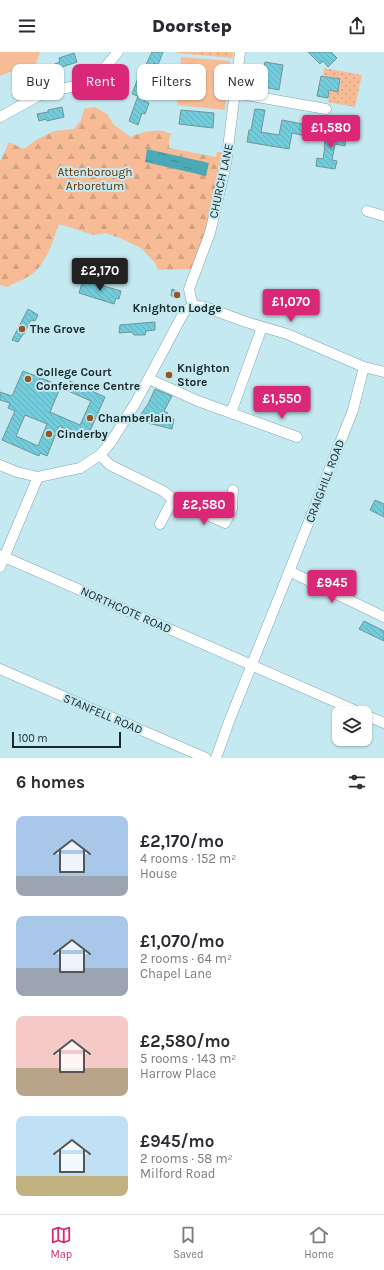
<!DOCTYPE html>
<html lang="en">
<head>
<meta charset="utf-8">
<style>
  :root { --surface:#fff; --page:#f7f7f7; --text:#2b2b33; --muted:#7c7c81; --line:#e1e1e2; --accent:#db2777 }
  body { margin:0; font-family:Karla,sans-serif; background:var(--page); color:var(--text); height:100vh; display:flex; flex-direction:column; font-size:15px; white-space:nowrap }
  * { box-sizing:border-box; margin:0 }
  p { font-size:13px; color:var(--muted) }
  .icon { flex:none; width:22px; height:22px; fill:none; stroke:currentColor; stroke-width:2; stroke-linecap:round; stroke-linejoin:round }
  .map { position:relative; height:706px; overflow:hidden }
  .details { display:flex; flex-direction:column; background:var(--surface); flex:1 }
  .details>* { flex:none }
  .guide { position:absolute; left:12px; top:12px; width:360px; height:36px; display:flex; gap:8px }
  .tools { position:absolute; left:332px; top:654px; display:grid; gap:8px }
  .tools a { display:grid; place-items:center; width:40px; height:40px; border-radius:8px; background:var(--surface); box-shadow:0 1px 3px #0004; font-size:20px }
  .scale { position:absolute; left:12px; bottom:10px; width:109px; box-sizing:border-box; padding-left:4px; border:2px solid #19282a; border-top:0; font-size:11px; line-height:14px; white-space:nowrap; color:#19282a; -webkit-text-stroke:3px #c4e9f0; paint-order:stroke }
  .price { position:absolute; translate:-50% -34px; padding:0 9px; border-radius:4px; background:var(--accent); color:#fff; font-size:13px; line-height:26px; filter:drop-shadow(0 1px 2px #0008) }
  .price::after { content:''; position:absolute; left:50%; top:24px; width:12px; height:9px; margin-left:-6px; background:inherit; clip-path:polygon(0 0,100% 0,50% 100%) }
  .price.current { background:#222; color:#fff }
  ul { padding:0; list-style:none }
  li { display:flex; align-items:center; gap:12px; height:100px; padding:0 16px }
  li span { display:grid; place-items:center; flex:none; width:112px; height:80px; border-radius:8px; color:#555 }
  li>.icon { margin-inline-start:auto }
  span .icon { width:48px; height:48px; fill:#fffc; stroke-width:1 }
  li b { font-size:17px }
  h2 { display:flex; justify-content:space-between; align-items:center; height:48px; padding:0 16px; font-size:17px }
  .tag { padding:0 14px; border-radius:8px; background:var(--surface); box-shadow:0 1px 3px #0004; font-size:14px; line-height:36px }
  .tag.current { background:var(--accent); color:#fff }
  header { display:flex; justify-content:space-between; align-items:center; height:52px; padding:0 16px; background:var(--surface); font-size:18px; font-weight:800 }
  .menu { display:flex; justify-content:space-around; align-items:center; height:56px; border-top:1px solid var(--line); background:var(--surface); font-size:11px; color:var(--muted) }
  .menu a { display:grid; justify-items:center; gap:2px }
  .menu .current { color:var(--accent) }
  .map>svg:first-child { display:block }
</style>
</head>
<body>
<header><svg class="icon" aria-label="menu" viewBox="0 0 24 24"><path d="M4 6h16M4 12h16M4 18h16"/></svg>Doorstep<svg class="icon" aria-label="share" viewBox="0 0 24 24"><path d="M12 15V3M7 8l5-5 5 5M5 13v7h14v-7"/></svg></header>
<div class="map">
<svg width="384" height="706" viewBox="0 0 384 706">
  <defs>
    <pattern id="grass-dots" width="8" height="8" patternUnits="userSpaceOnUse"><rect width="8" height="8" fill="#f7bc95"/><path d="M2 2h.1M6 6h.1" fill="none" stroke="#d3a281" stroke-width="1.8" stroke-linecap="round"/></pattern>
    <pattern id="forest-firs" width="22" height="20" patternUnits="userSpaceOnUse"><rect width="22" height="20" fill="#f7bc95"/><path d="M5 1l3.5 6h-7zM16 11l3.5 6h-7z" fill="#d3a281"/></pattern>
    <pattern id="water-ripples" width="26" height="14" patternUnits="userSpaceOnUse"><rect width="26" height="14" fill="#4ba9b8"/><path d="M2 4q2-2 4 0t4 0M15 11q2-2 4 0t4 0" fill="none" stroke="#3e8a96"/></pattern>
    <pattern id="building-back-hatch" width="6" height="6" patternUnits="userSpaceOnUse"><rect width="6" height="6" fill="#71cddc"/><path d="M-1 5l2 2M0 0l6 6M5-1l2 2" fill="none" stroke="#61b0bd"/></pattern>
  </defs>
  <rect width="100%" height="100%" fill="#c4e9f0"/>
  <path fill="url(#grass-dots)" d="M177 0H233V6L177 1Z
    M324 16 362 23 355 55 328 50 330 39 339 40 341 27 323 23Z"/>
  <path fill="url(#forest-firs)" d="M95 55 107 62 114 73 131 85C139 80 154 78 163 79 167 80 168 82 172 81L169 87V96L216 105 217 100H224L206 181 193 217 158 218 155 211 141 196 120 186 106 181 94 183 59 172C53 188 47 211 32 222 25 227 15 231 7 235L0 233V110L9 90 24 97 36 88 54 79 74 77 81 68 84 57Z"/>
  <path fill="#f7bc95" d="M0 0H40L31 27 10 20 0 24Z
    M181 5 230 9 225 58 177 53Z"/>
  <path fill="url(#water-ripples)" d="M147 97 209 111 206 124 145 110Z"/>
  <path fill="url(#building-back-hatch)" stroke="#70949a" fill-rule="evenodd" d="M152 0H163L158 13 154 11 146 34 149 35 144 49 149 51 145 62 142 61 138 73 129 69 138 44 132 42 141 18 143 19Z
    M308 0H331L337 6 328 15 323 9 320 12Z
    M74 1 77 10 62 15V16L54 19 52 13 60 10 59 6Z
    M265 10 283 13 279 38 264 35V32H261Z
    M321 24 340 27 338 40 329 38 328 46 317 44Z
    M62 55 64 65 47 69 46 67 39 69 37 62 48 60V58Z
    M255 57 265 58 261 80 279 83 282 68 308 73 306 84 292 81 289 97 247 90 249 78H251Z
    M181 58 214 61 213 76 179 72Z
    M327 76 335 77 334 82 346 85 345 94 335 92 332 108 337 109 335 117 316 114 317 106 323 107 325 95H324Z
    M83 228 121 239 119 247 116 246 114 252 79 241Z
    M172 237 179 240 177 245 171 244Z
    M28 257 38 263 35 269 31 268 24 282H23L18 290 12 288Z
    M155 270V278L146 279 145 283H134L132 280 119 281 120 273Z
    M23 319 61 334 50 360 80 373 91 349 66 338 70 329 105 345 86 388 76 384 77 382 59 374 47 404 40 401 39 404 2 388 15 359 8 356 10 351 0 348V340L12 344ZM25 363 47 372 38 394 16 384Z
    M155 337 172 344 164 359 168 361 166 365 174 367 172 377 148 371 139 365 148 352Z
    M375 448 384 452V465L370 458Z
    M364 569 384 579V589L359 577Z"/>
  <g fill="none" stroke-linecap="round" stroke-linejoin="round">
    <defs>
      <path id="minor" d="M235 41 326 57
        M0 65 38 44 60 37 83 33 96 26 118 0
        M367 159 384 164
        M193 254 190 242 189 237 210 181 226 112 240 0
        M149 327 198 349 297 385
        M231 361 262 275
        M100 403 110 413 163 439 173 447 225 471 232 457 233 438
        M0 413 17 420 38 425 80 416 100 403 111 390 136 350 184 260C191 254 196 253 205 255L246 270 287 282 364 315 384 320
        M160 472 173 447
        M0 503 361 661
        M0 515 38 425
        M289 519 384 565
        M281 540 353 358 364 315
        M0 617 206 706
        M365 663 384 671
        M216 706 230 667 279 545"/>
    </defs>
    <use href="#minor" stroke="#82a5ac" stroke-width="11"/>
    <use href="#minor" stroke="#fff" stroke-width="10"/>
  </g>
  <g fill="#965521" stroke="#c4e9f0" stroke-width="1.5">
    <circle cx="177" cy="243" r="4"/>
    <circle cx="22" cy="277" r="4"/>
    <circle cx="169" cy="323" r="4"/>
    <circle cx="28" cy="327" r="4"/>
    <circle cx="90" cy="366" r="4"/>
    <circle cx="49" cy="382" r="4"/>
  </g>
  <g text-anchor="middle" stroke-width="4" stroke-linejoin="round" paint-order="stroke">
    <g font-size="12" fill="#693200" stroke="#c4e9f0">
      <text x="95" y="124">Attenborough<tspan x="95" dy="14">Arboretum</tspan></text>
    </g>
    <g font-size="12" fill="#19282a" stroke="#c4e9f0">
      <text transform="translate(221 129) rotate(-78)" y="4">CHURCH LANE</text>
      <text transform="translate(325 429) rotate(-69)" y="4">CRAIGHILL ROAD</text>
      <text transform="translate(126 558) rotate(24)" y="4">NORTHCOTE ROAD</text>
      <text transform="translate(103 662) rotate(23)" y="4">STANFELL ROAD</text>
    </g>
    <g font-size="12" font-weight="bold" fill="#19282a" stroke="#c4e9f0" text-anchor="start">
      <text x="177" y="260" text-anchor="middle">Knighton Lodge</text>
      <text x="30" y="281">The Grove</text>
      <text x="177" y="320">Knighton<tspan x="177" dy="14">Store</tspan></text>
      <text x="36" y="324">College Court<tspan x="36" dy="14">Conference Centre</tspan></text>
      <text x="98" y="370">Chamberlain</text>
      <text x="57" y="386">Cinderby</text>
    </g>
  </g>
</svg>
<div class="tools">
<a><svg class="icon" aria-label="layers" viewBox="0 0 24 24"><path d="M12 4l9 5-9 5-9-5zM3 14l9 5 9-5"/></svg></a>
</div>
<div class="scale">100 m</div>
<b class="price" style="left:331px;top:97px">£1,580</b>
<b class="price current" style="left:100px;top:240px">£2,170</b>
<b class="price" style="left:291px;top:271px">£1,070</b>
<b class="price" style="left:282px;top:368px">£1,550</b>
<b class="price" style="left:204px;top:474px">£2,580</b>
<b class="price" style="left:332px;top:552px">£945</b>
<div class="guide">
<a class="tag">Buy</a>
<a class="tag current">Rent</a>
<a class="tag">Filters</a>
<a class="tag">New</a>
</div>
</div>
<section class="details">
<h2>6 homes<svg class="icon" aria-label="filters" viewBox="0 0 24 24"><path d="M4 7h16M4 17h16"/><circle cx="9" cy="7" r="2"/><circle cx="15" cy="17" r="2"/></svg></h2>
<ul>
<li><span style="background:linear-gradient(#a9c7e8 75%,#9aa5b1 0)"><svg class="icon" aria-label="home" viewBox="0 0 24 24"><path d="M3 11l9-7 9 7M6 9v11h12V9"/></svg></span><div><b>£2,170/mo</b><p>4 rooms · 152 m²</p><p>House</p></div></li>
<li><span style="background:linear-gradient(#a9c7e8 65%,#9aa5b1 0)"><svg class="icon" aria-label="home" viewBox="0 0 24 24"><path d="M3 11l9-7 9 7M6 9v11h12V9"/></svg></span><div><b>£1,070/mo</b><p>2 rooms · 64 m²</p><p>Chapel Lane</p></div></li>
<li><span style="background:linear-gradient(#f6c9c9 65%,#b9a48a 0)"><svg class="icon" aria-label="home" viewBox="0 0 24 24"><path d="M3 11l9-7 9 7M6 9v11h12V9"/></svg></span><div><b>£2,580/mo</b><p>5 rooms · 143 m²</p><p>Harrow Place</p></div></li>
<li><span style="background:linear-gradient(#bfe0f5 75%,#c2b280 0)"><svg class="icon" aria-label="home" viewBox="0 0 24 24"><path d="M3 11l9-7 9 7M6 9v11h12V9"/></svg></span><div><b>£945/mo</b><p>2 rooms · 58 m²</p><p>Milford Road</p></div></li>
</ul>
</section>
<nav class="menu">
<a class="current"><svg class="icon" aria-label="map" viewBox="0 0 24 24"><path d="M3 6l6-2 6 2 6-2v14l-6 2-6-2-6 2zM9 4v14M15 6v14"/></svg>Map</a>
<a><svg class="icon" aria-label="saved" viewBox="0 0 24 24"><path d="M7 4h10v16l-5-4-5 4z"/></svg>Saved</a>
<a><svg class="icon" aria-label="home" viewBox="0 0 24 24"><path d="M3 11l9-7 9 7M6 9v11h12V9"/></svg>Home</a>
</nav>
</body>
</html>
